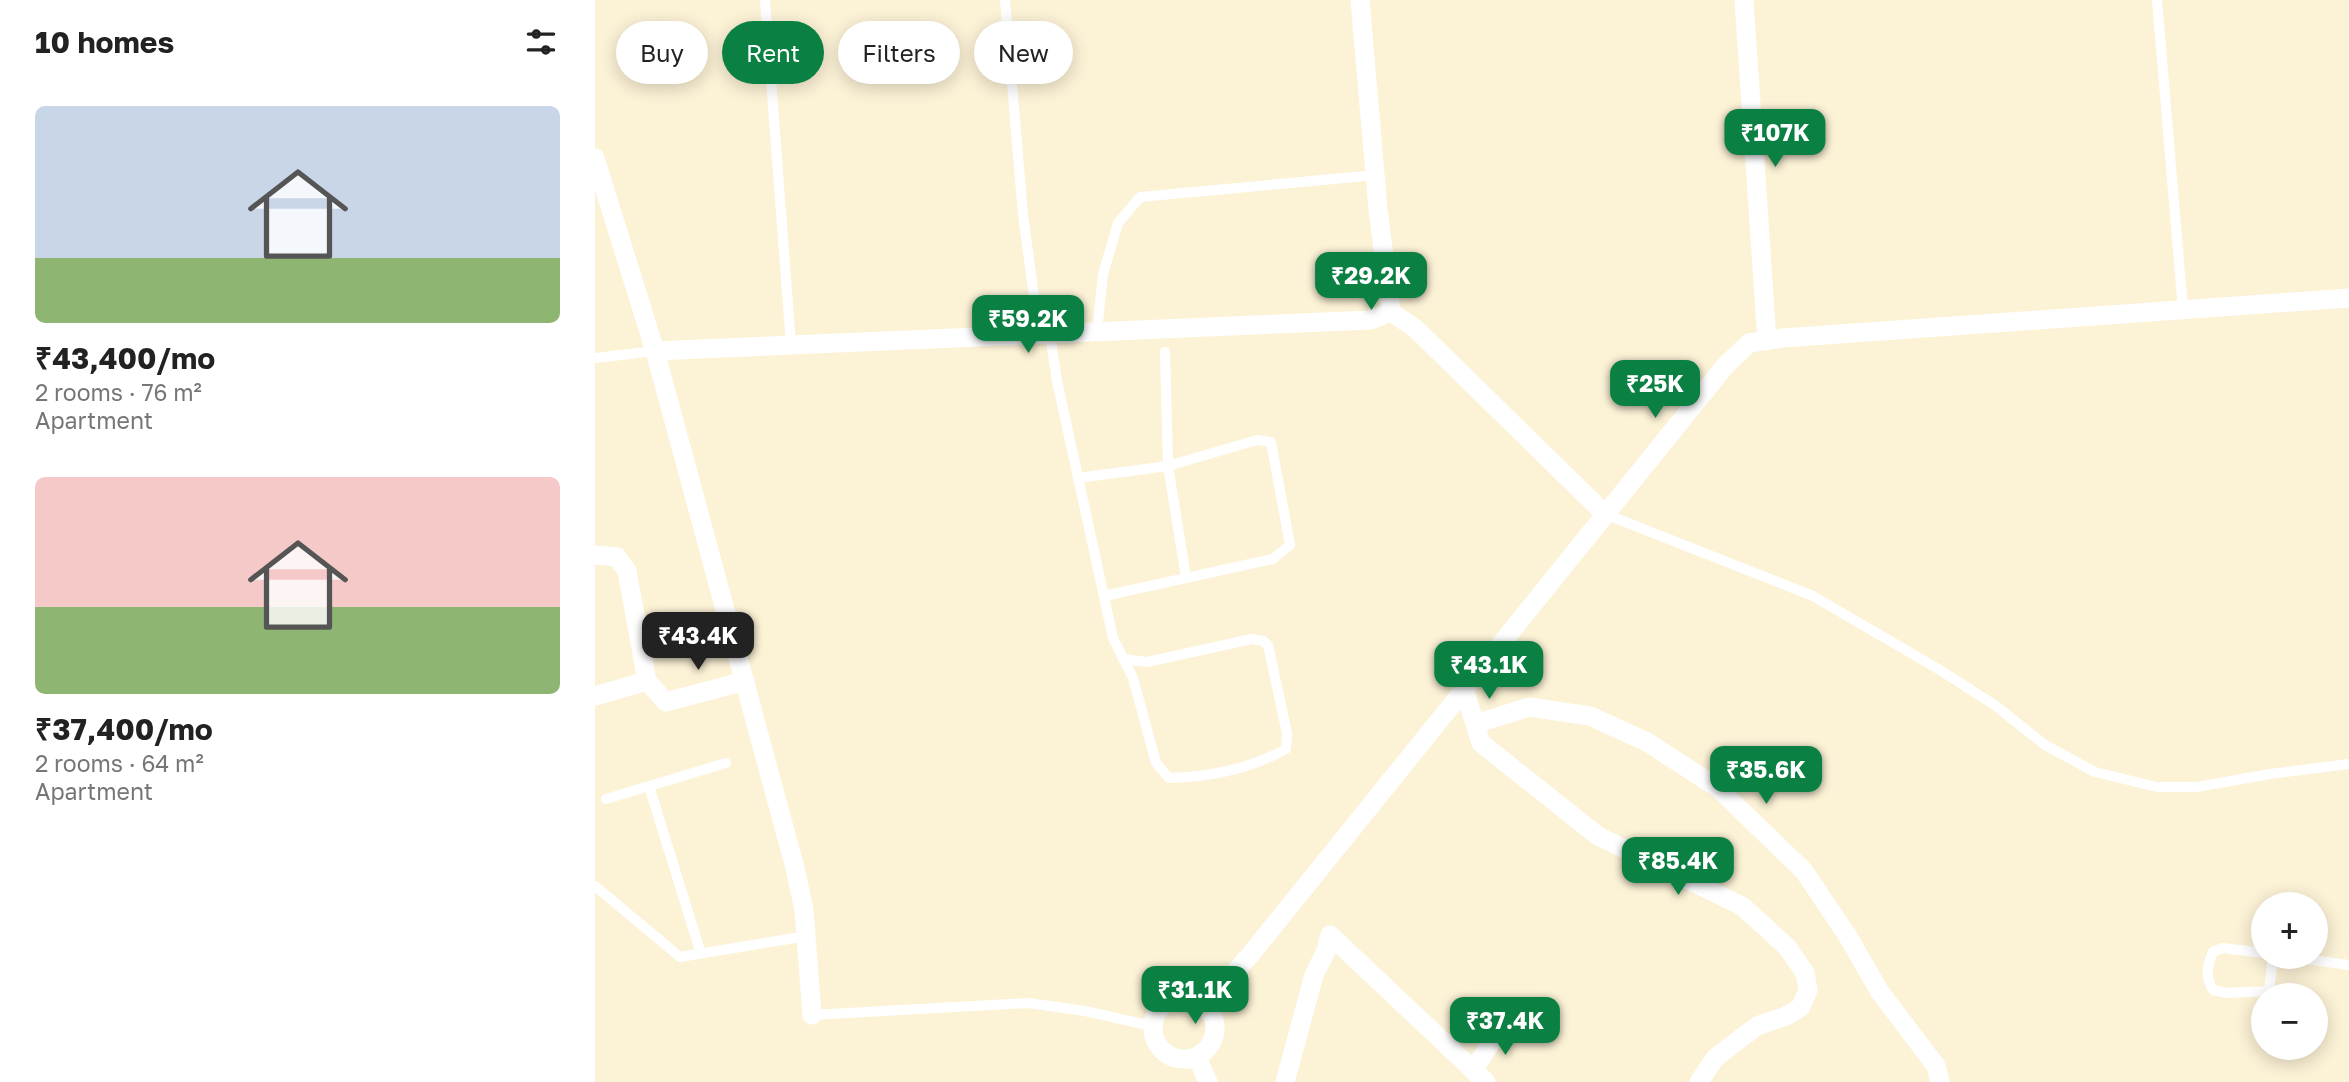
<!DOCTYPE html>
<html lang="en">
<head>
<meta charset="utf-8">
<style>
  :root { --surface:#fff; --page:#f2f2f2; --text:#222; --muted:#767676; --accent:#0b8043 }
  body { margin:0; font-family:"Golos Text",sans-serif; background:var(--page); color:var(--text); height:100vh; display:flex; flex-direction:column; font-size:26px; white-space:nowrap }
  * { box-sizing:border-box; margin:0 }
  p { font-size:23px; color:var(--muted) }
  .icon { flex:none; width:38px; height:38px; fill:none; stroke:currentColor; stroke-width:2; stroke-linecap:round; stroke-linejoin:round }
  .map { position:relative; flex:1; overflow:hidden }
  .sheet { display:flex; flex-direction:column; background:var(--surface); width:595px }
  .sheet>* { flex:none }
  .hud { position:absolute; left:21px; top:21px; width:665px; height:63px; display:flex; gap:14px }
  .fabs { position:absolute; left:1656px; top:892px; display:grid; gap:14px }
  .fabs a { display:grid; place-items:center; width:77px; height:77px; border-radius:50%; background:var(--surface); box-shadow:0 4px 18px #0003; font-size:35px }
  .price { position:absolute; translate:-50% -60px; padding:0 16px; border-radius:14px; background:var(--accent); color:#fff; font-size:23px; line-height:46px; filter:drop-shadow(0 2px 4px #0008) }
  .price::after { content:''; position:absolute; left:50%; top:42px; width:21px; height:16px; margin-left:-10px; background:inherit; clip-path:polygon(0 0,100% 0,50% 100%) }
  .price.current { background:#222; color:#fff }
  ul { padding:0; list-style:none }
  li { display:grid; align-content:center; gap:14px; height:371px; padding:0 35px }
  li span { display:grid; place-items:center; height:217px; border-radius:10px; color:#555 }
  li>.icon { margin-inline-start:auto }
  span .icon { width:126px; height:126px; fill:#fffc; stroke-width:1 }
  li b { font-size:30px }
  h2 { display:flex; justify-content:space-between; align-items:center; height:84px; padding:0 35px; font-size:30px }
  .pill { padding:0 24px; border-radius:32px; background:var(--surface); box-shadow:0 4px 18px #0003; font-size:24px; line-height:63px }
  .pill.current { background:var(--accent); color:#fff }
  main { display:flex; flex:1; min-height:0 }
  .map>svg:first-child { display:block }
</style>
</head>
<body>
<main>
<section class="sheet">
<h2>10 homes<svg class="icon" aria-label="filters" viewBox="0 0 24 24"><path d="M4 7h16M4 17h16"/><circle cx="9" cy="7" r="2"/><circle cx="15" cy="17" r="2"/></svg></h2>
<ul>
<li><span style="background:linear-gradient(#c9d6e8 70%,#8fb573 0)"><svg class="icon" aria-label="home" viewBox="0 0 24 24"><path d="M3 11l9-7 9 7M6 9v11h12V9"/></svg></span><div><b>₹43,400/mo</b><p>2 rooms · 76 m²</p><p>Apartment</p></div></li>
<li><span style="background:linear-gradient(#f6c9c9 60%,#8fb573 0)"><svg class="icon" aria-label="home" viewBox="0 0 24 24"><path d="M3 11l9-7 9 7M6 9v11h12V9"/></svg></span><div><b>₹37,400/mo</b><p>2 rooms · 64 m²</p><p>Apartment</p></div></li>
</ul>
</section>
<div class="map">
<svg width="1754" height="1082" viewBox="0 0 1754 1082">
  <rect width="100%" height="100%" fill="#fcf2d6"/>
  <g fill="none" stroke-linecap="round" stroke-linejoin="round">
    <path stroke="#fff" stroke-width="10" d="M170 0 196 345
      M410 0 428 215 444 334
      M1562 0 1588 310
      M502 332 508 274 523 223 545 197 781 175
      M455 334 462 381 518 638 538 678 561 763 574 778C616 777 655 769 691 749L692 733 673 645 668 641 657 639 552 662 528 659
      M570 352 573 466 591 577
      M0 358 60 351
      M483 478 573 466 662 440 676 442 695 545 678 559 509 596
      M1010 514 1218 596 1345 670 1401 706 1450 745 1500 772 1562 787H1602L1675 774 1754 764
      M54 786 106 954
      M11 799 131 763
      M0 886 85 957 212 936
      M1668 953 1628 948 1618 952C1612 966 1610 977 1618 990L1632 993 1674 991 1678 957
      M1696 957 1754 965
      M217 1015 433 1003 490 1011 557 1026"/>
    <path stroke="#fff" stroke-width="19" d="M765 0 783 209 796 312 821 329 1010 514
      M1149 0 1172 341
      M0 158 60 351 200 868 209 910 217 1015
      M60 351 775 320 796 312
      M0 555 22 557 32 571 52 681 71 702 150 681
      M869 689 886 743 1003 836 1147 906 1192 947 1210 973 1213 990 1206 1007 1191 1016 1162 1026 1120 1058 1104 1082
      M0 696 52 681
      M880 724 934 707 995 716 1052 742 1123 788 1209 871 1252 935 1285 992 1341 1066 1345 1082
      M558 1028a31 31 0 1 1 62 0a31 31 0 1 1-62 0Z
      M610 1005 656 954 1130 366 1154 343 1188 338 1754 298
      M602 1057 613 1082
      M878 1071 909 1022
      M690 1082 719 975 731 951 735 935 891 1082"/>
  </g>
</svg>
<div class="fabs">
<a>+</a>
<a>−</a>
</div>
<b class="price" style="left:1180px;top:169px">₹107K</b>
<b class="price" style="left:776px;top:312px">₹29.2K</b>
<b class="price" style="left:433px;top:355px">₹59.2K</b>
<b class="price" style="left:1060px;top:420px">₹25K</b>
<b class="price current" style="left:103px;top:672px">₹43.4K</b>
<b class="price" style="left:894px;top:701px">₹43.1K</b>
<b class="price" style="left:1171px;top:806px">₹35.6K</b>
<b class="price" style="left:1083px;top:897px">₹85.4K</b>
<b class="price" style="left:600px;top:1026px">₹31.1K</b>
<b class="price" style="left:910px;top:1057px">₹37.4K</b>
<div class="hud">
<a class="pill">Buy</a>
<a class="pill current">Rent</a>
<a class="pill">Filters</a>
<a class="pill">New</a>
</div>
</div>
</main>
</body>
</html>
